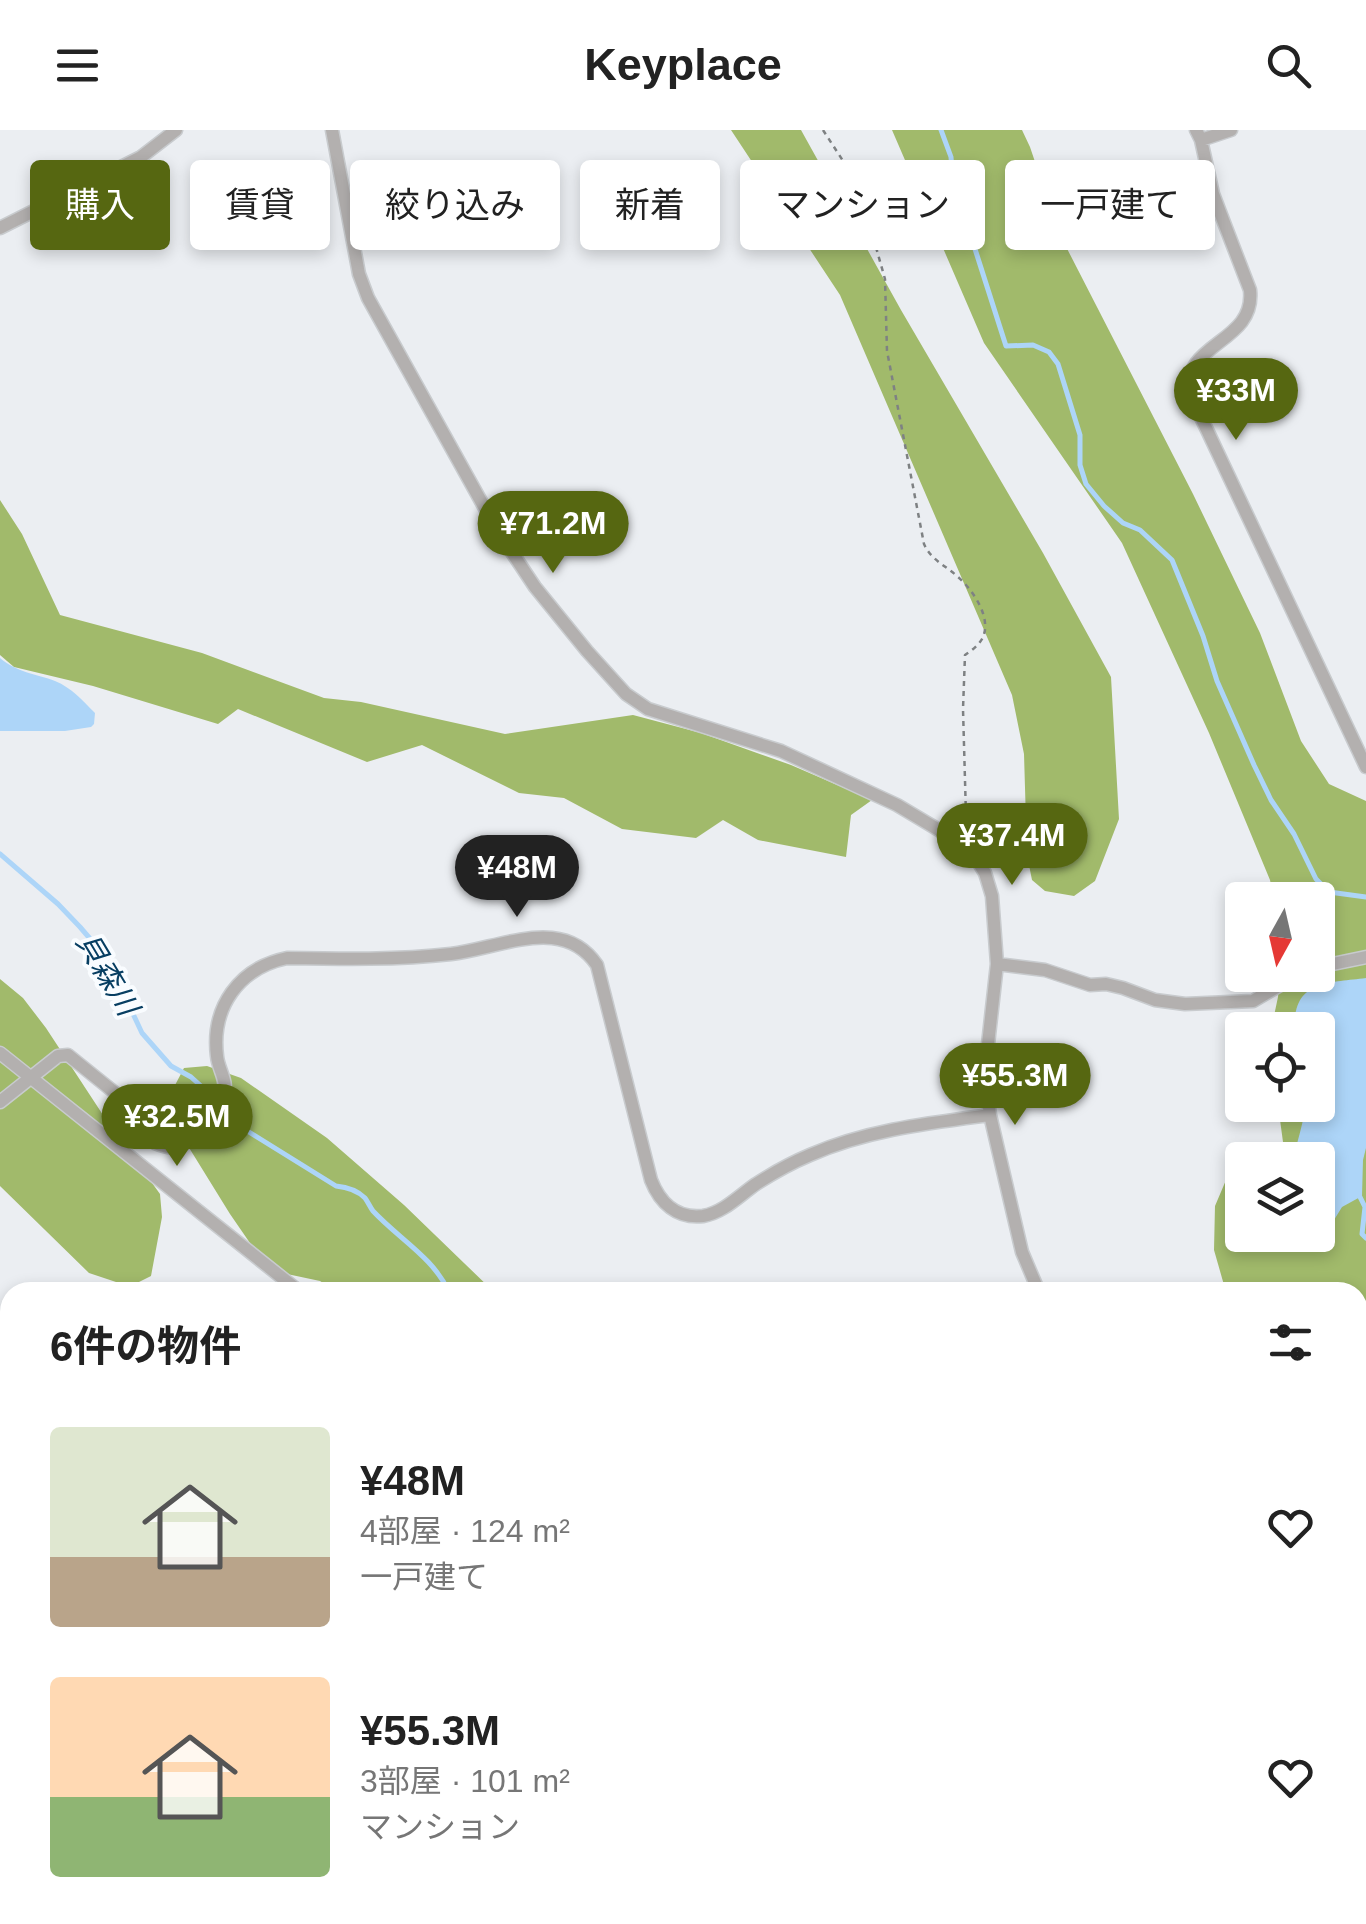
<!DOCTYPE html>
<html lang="ja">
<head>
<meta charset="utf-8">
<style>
  :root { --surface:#fff; --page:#f2f2f2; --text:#222; --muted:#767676; --accent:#566711 }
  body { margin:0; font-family:Arial,"Noto Sans JP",sans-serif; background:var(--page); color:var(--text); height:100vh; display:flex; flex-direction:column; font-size:38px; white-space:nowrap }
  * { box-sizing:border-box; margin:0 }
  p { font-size:32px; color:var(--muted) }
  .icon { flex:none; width:55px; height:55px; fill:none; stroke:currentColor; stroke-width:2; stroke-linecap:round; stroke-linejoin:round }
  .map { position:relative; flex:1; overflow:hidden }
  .drawer { position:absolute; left:0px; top:1152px; width:1368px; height:642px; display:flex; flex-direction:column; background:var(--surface); border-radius:30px 30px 0 0; box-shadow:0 5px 15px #0003 }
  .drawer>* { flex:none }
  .guide { position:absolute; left:30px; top:30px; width:1308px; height:90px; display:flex; gap:20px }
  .needle { width:65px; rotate:188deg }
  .buttons { position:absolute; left:1225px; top:752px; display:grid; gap:20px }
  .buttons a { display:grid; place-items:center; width:110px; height:110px; border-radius:10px; background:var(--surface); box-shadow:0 5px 15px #0003; font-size:50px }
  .price { position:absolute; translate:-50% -85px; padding:0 22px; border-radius:35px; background:var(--accent); color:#fff; font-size:32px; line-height:65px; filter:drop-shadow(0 2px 5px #0008) }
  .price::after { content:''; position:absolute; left:50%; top:60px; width:30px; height:22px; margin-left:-15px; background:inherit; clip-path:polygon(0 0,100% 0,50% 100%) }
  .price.current { background:#222; color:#fff }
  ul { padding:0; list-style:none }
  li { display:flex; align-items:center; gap:30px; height:250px; padding:0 50px }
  li span { display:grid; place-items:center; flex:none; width:280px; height:200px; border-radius:10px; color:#555 }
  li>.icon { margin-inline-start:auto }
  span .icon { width:120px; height:120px; fill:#fffc; stroke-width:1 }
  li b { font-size:42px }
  h2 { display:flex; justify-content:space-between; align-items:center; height:120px; padding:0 50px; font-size:42px }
  .pill { padding:0 35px; border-radius:10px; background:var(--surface); box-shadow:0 5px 15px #0003; font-size:35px; line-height:90px }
  .pill.current { background:var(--accent); color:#fff }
  header { display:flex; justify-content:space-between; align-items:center; height:130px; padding:0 50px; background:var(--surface); font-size:45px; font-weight:600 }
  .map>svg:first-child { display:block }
</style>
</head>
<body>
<header><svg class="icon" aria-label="menu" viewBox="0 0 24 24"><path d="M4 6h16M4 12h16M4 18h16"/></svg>Keyplace<svg class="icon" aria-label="search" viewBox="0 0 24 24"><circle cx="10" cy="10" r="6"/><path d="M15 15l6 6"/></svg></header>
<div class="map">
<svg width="1366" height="1794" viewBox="0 0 1366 1794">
  <rect width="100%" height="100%" fill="#ebeef2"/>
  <path fill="#a1ba6b" d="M731 0H801L901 180 1043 423 1111 547 1119 689 1095 751 1074 766 1045 761 1032 750 1027 725 1024 624 1012 565 840 165Z
    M892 0H1022L1030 17 1059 103 1193 364 1260 503 1301 611 1329 654 1366 671V1305L1358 1300V1162H1226L1214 1120 1215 1076 1229 1043 1242 1033V1105H1318V1030H1247L1254 1026 1271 1024 1283 1012 1278 975H1318V900H1271L1278 867 1280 845H1318V770H1274L1270 750 1209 603 1122 413 984 213Z
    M0 370 22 404 60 485 202 523 324 568 361 572 505 604 633 585 701 603 791 635 872 670 851 685 846 727 758 710 723 690 696 708 622 699 564 668 519 663 422 615 367 632 238 579 218 594 93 556 14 537 0 525Z
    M0 849 23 868 46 898 103 985 160 1064 162 1087 151 1146 133 1155 116 1152 89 1143 0 1056Z
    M207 936 241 948 327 1008 404 1075 494 1162H337L320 1151 287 1144 261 1129 230 1084 175 995 173 959 184 938Z
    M756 1785H1114L1124 1794H758Z"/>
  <path fill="#add5f8" d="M0 528C18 543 34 543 55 551 72 558 82 570 95 583L94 594 91 597 65 601H0Z
    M1366 848V1018L1363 1030 1362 1066 1342 1077 1334 1090 1329 1095 1318 1089 1319 1076 1318 1030H1293C1297 1012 1303 994 1306 975H1318V900H1295C1292 850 1328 853 1366 848Z"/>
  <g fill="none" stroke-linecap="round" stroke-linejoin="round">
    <path stroke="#add5f8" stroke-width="5" d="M941 0 951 27 952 41 969 84 975 119 1006 216 1033 215 1049 222 1058 234 1080 305V335L1086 354 1104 376 1123 393 1140 400 1172 430 1203 506 1217 551 1254 635 1271 670 1294 704 1316 749 1329 762 1366 767
      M0 724 58 774 80 797 92 811 113 856 127 871 142 903 171 936 191 947 212 966
      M224 983 236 994 336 1056C346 1057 357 1060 365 1068 368 1072 370 1077 373 1081 399 1109 433 1127 449 1162
      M1359 1065 1365 1077 1362 1104 1366 1108
      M1085 1785 1092 1794"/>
    <defs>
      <path id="minor" d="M332 0 359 144 368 168 497 400 535 457 587 521 626 564 648 579 781 621 897 675 959 712 974 725 985 743 992 766 997 834 987 923 986 954 990 985 1022 1122 1039 1162
        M1196 0 1201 10 1213 64 1250 160C1256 214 1180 212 1190 264L1366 637
        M1201 10 1231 0
        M0 98 141 27 176 0
        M997 834 1045 840 1090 855 1106 854 1123 858 1155 870 1185 874 1253 871 1297 845
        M1318 837 1366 827
        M0 923 300 1162
        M0 972 58 926 68 925 119 966 155 1013C162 1016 170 1019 178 1017 190 1013 221 977 224 964 228 951 218 939 217 926 211 877 239 838 287 828 342 829 397 830 451 824 484 820 519 805 552 808 572 810 586 819 597 835L651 1050C660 1073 677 1089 703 1086 723 1083 740 1065 756 1054 773 1043 791 1033 810 1025 867 1000 929 993 990 985
        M0 1389 10 1407
        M203 1785 209 1794
        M763 1785 771 1794
        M1305 1785 1312 1794"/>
    </defs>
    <use href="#minor" stroke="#c8cbce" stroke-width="15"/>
    <path stroke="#7e8183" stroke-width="2.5" stroke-dasharray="5 5" stroke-linecap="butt" d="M823 0 858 54 885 149 887 221 924 414C931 430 945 435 958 447 973 460 993 489 982 509 978 516 971 521 965 525L963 579 966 686 963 697"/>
    <use href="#minor" stroke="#b3b0af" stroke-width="12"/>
  </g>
  <g text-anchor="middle" stroke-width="8" stroke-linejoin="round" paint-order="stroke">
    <g font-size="30" font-style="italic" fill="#073e62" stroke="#f9fcff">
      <text transform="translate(107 844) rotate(59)" y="10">貝森川</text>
    </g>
  </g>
</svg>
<div class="buttons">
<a><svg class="needle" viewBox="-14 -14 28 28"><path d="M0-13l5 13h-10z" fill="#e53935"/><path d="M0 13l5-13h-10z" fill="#767676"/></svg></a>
<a><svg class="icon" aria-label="locate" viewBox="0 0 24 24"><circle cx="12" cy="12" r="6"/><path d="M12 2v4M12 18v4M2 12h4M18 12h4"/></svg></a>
<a><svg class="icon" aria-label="layers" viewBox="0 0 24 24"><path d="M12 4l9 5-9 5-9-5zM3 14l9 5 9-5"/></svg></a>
</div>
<b class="price" style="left:1236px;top:313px">¥33M</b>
<b class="price" style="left:553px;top:446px">¥71.2M</b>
<b class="price" style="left:1012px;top:758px">¥37.4M</b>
<b class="price current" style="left:517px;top:790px">¥48M</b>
<b class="price" style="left:1015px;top:998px">¥55.3M</b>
<b class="price" style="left:177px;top:1039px">¥32.5M</b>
<div class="guide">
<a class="pill current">購入</a>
<a class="pill">賃貸</a>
<a class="pill">絞り込み</a>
<a class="pill">新着</a>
<a class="pill">マンション</a>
<a class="pill">一戸建て</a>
</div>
<section class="drawer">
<h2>6件の物件<svg class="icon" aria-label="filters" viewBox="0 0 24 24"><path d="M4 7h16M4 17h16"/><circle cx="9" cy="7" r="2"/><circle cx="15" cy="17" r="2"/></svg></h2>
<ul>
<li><span style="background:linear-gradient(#dfe7d0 65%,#b9a48a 0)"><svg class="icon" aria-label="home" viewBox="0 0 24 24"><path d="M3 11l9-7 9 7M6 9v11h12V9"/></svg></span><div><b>¥48M</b><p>4部屋 · 124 m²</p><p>一戸建て</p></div><svg class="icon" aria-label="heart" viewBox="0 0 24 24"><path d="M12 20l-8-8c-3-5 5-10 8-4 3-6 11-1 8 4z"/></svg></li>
<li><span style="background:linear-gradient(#ffd9b3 60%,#8fb573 0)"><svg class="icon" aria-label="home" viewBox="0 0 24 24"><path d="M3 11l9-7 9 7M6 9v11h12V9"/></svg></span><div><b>¥55.3M</b><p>3部屋 · 101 m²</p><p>マンション</p></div><svg class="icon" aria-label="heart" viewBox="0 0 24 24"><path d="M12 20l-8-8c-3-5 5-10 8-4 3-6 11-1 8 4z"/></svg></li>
</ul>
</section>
</div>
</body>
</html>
